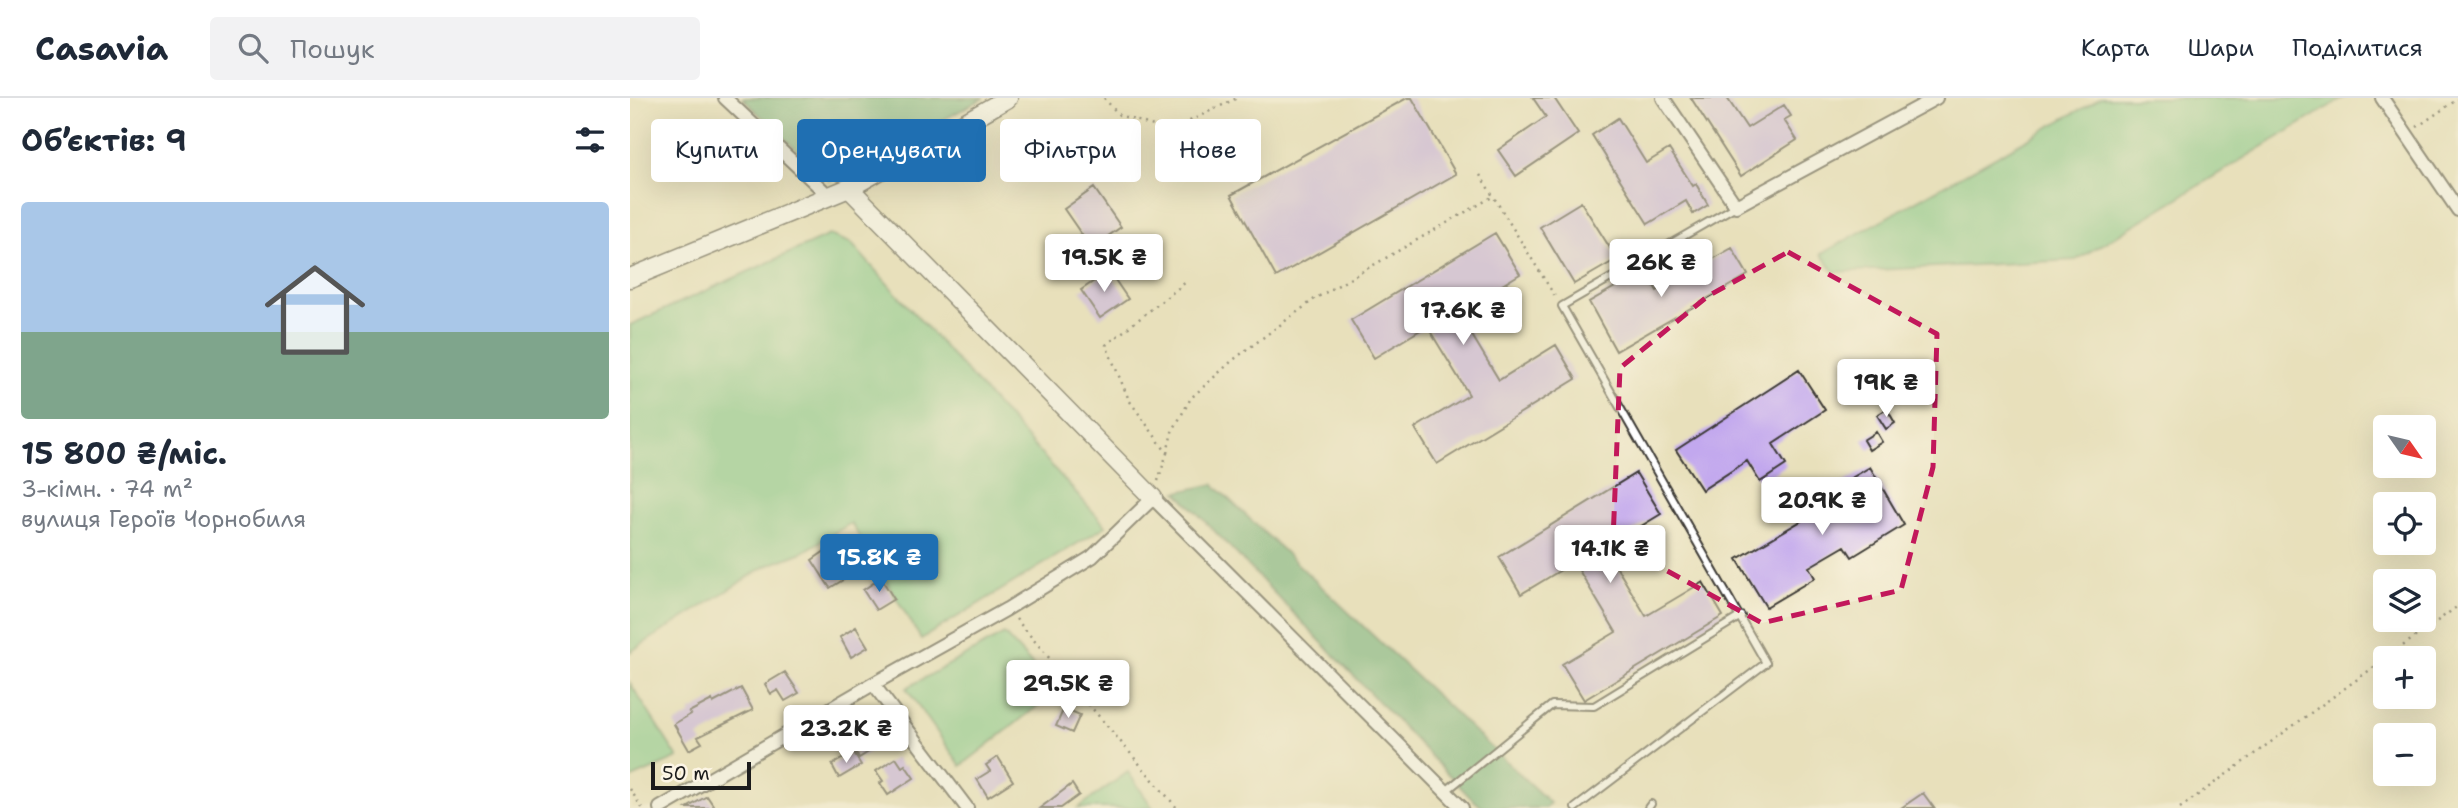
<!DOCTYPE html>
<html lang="uk">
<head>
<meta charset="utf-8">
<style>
  :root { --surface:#fff; --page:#f2f2f3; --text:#1f2937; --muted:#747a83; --line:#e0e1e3; --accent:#1f6fb2 }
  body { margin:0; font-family:"Shantell Sans",sans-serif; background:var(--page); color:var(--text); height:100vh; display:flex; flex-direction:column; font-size:26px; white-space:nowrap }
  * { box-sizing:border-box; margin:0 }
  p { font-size:23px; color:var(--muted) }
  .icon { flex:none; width:38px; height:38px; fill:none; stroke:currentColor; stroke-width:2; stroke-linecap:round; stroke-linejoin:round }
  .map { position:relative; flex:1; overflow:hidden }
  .details { display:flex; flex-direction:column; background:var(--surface); width:630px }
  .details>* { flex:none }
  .top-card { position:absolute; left:21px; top:21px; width:665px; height:63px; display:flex; gap:14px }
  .needle { width:46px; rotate:124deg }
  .controls { position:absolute; left:1743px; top:317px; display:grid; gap:14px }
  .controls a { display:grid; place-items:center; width:63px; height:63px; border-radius:7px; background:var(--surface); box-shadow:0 7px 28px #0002; font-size:35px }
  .scale { position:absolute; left:21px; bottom:18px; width:100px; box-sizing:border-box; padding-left:7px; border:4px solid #1c1c1c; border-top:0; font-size:19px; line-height:24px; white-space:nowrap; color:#1c1c1c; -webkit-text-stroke:5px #fcf5e5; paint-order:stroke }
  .price { position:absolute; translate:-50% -60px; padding:0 16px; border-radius:7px; background:#fff; color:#222; font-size:23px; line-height:46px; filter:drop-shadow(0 2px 4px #0008) }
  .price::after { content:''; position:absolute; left:50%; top:42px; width:21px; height:16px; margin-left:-10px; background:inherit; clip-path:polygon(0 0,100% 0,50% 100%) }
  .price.current { background:var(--accent); color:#fff }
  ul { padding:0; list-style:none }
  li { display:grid; align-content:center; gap:14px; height:371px; padding:0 21px }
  li span { display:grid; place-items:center; height:217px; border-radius:7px; color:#555 }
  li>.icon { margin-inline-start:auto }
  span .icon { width:126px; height:126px; fill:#fffc; stroke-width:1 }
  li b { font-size:30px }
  h2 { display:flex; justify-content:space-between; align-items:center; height:84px; padding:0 21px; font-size:30px }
  .pill { padding:0 24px; border-radius:7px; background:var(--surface); box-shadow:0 7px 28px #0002; font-size:24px; line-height:63px }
  .pill.current { background:var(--accent); color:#fff }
  header { display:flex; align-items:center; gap:42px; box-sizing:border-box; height:98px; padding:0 35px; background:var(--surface); border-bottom:2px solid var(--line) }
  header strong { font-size:33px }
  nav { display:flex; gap:38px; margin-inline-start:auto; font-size:24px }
  .search { width:490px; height:63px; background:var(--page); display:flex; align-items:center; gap:18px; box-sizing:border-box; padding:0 24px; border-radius:7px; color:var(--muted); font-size:26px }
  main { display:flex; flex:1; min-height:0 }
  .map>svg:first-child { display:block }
</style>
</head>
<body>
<header>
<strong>Casavia</strong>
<div class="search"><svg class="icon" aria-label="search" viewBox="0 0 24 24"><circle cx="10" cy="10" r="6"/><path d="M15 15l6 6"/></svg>Пошук</div>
<nav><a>Карта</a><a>Шари</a><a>Поділитися</a></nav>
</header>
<main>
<section class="details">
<h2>Об’єктів: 9<svg class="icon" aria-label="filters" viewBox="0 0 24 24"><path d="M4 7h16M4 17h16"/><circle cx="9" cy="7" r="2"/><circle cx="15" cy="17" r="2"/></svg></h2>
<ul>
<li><span style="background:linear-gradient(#a9c7e8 60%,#7fa58c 0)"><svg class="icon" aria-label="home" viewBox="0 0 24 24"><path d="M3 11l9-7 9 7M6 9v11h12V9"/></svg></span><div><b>15 800 ₴/міс.</b><p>3-кімн. · 74 m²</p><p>вулиця Героїв Чорнобиля</p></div></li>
</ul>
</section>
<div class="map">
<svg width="1828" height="710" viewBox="0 0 1828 710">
  <rect width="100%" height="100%" fill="#fcf5e5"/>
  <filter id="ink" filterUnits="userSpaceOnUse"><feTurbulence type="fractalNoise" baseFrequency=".0143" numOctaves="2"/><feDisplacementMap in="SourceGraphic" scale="14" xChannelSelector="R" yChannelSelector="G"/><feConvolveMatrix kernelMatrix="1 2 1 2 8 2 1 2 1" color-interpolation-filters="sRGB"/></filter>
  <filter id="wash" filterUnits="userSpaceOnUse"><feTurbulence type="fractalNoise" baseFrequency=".00686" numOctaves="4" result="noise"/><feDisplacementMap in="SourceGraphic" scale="28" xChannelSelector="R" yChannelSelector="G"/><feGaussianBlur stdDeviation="1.57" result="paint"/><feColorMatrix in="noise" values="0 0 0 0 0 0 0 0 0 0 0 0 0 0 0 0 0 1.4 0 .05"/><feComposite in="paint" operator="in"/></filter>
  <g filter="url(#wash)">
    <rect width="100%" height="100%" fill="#e8e0bb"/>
    <path fill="#79c888" stroke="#4a7252" stroke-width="2" d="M1471 0H1713L1446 162 1205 174 1191 156Z
      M199 137 221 145 476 428 291 541 221 425 173 454 136 468 0 554V227Z
      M374 536 427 593 331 668 276 590Z
      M0 585 48 660 0 681Z
      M498 674 523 710H448Z"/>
    <path fill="#62ac74" stroke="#3f6448" stroke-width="2" d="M112 0H354L199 83Z
      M583 386 920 705 915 710H853L840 699 547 394Z"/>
    <g id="blocks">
      <path fill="#c2a8ee" d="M777 0H782L826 76 646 179 601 97Z
        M903 0H924L948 36 886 78 868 52 916 19Z
        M1061 0H1097L1117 30 1154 7 1161 18 1154 22 1167 42 1111 78Z
        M988 20 1016 65 1039 51 1063 88 1066 86 1078 107 1063 116 1056 103 1018 126 962 37Z
        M474 48 486 69 472 77 460 56Z
        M464 90 491 129 461 150 434 111Z
        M951 104 987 161 944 186 910 129Z
        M865 135 890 176 828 214 869 282 926 247 946 281 807 366 785 330 839 297 797 228 744 260 721 222Z
        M1102 150 1118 177 986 253 959 204 1015 172 1027 193Z
        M479 173 498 201 470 220 451 192Z
        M1169 272 1195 312 1143 346 1156 367 1130 384 1117 363 1072 392 1046 352Z
        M1257 311 1265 325 1256 331 1247 317Z
        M1246 334 1252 344 1239 352 1233 342Z
        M1240 369 1274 427 1222 459 1215 448 1179 469 1185 480 1136 509 1107 461 1203 404 1198 394Z
        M1006 375 1031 416 975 450 1016 518 1073 484 1093 518 954 602 932 566 986 534 944 464 891 496 869 459Z
        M195 453 213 482 200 490 182 462Z
        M251 480 264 501 246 512 233 492Z
        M226 529 238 549 221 559 210 539Z
        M155 574 169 595 155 603 148 592 141 596 135 586Z
        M111 590 123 612 68 639 72 645 59 652 44 626 61 616 59 614 82 602 83 605Z
        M434 610 450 617 442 635 426 628Z
        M234 621 240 633 247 629 253 639 238 649 240 653 229 660 214 633Z
        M223 654 231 667 209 680 202 667Z
        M368 659 383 683 358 699 347 681 360 673 356 667Z
        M266 660 272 669 275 667 284 680 258 697 250 685 253 683 246 673Z
        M442 686 449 697 431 710H410Z
        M1293 695 1304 710H1271Z
        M77 698 85 710H57Z"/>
    </g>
  </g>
  <g filter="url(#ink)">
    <use href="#blocks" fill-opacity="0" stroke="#3b3934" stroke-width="2"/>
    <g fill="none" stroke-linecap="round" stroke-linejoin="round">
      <defs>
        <path id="lane" d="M816 693 922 607 964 608 1111 518
          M945 710 1136 565 932 208 1106 108
          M1018 710 1021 706"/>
        <path id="street" d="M95 0 200 99
          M1033 0 1106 108 1306 0
          M1752 0 1828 112
          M243 586 337 710
          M30 710 243 586 377 511 462 459 523 400 832 710"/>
        <path id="secondary" d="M219 90 523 400
          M0 180 219 90 378 0"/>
      </defs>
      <use href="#lane" stroke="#3b3934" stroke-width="10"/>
      <use href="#street" stroke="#3b3934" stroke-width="16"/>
      <use href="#secondary" stroke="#3b3934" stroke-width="21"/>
      <path stroke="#3b3934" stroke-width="2.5" stroke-dasharray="2 5" stroke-linecap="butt" d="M474 0 489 17 539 33 607 0
        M1787 29 1828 1
        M850 77 926 200
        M537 355 542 334 561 300 603 262 686 200 862 99
        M528 383 537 355 499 302 476 247 556 184
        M386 521 547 710
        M1756 560 1828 508
        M0 691 12 710
        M1550 710 1755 561"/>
      <use href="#lane" stroke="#fff" stroke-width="6"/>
      <use href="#street" stroke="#fff" stroke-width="12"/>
      <use href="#secondary" stroke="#fff" stroke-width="18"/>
    </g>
  </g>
  <path d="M0 0H1828V710H0ZM1158 154 1307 236 1303 369 1271 492 1132 525 983 443 990 270 1078 198Z" fill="#e8e0bb" fill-opacity=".55" fill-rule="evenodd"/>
  <path fill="none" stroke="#c2185b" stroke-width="5" stroke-dasharray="14 9" stroke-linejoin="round" d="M1158 154 1307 236 1303 369 1271 492 1132 525 983 443 990 270 1078 198Z"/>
</svg>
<div class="controls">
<a><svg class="needle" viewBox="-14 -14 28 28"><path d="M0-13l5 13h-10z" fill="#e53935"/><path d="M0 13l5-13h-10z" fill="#747a83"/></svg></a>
<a><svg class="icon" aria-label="locate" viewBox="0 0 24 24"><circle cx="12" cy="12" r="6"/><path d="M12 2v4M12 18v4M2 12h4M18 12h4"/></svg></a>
<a><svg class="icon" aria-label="layers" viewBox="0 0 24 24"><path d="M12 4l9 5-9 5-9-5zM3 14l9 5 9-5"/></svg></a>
<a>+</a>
<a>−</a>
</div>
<div class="scale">50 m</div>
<b class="price" style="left:474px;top:196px">19.5K ₴</b>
<b class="price" style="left:1031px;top:201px">26K ₴</b>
<b class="price" style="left:833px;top:249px">17.6K ₴</b>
<b class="price" style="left:1256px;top:321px">19K ₴</b>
<b class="price" style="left:1192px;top:439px">20.9K ₴</b>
<b class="price" style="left:980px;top:487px">14.1K ₴</b>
<b class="price current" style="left:249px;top:496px">15.8K ₴</b>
<b class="price" style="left:438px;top:622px">29.5K ₴</b>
<b class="price" style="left:216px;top:667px">23.2K ₴</b>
<div class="top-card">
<a class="pill">Купити</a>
<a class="pill current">Орендувати</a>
<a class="pill">Фільтри</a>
<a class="pill">Нове</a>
</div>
</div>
</main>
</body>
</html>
